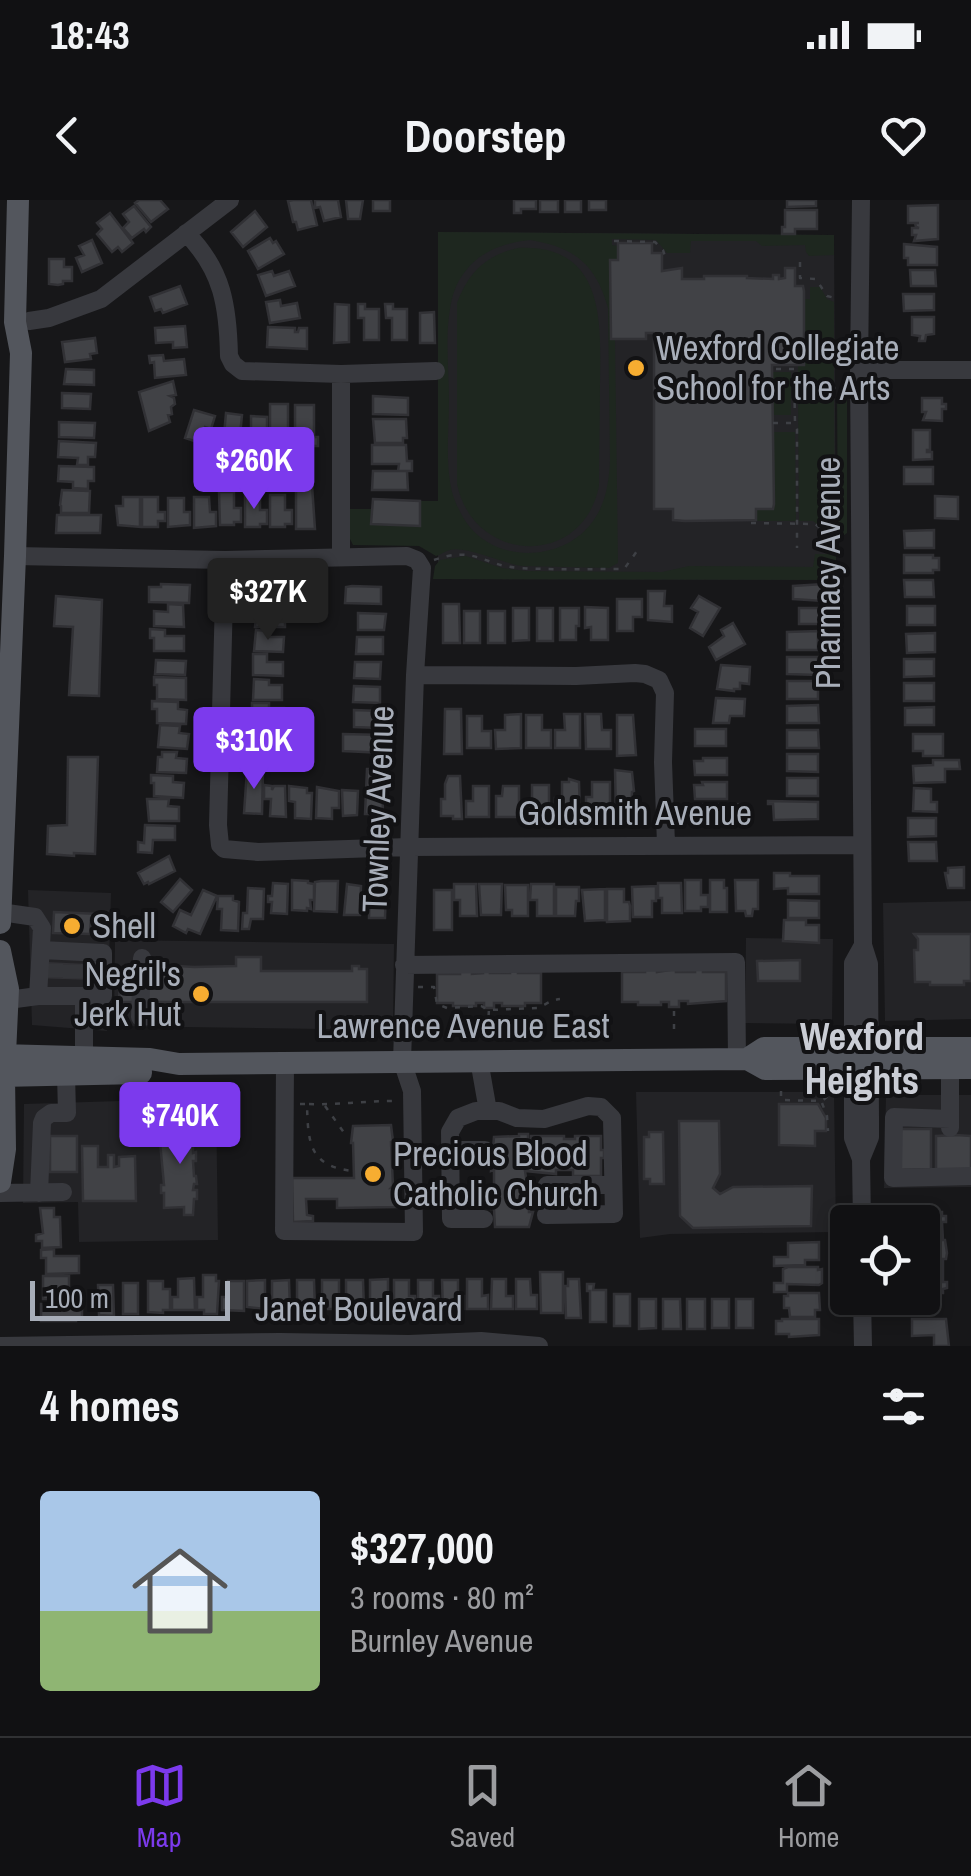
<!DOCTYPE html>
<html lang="en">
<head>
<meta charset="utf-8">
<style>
  :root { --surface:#111113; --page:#1e1f21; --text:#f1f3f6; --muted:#9c9da0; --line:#303133; --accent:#7c3aed }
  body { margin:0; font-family:"Archivo Narrow",sans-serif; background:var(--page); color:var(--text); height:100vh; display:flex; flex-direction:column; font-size:38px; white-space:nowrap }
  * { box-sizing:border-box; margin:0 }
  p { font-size:32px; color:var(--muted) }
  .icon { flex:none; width:55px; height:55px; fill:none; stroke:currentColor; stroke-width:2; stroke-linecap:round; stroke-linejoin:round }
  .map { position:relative; height:1146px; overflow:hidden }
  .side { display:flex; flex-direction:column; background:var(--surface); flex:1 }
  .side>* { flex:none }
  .buttons { position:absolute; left:830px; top:1005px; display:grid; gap:20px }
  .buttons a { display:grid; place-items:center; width:110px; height:110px; border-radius:10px; background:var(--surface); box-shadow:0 5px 15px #0003,0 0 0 2px var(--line); font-size:50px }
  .scale { position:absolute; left:30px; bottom:25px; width:200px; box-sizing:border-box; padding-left:10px; border:5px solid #a8aeb9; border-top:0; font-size:28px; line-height:35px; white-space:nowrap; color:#a8aeb9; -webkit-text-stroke:8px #121214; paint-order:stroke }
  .price { position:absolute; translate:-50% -85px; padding:0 22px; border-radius:10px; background:var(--accent); color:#fff; font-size:32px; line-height:65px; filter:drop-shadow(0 2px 5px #0008) }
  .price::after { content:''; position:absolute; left:50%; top:60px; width:30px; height:22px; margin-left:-15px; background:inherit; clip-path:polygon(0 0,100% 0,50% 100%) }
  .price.current { background:#222; color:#fff }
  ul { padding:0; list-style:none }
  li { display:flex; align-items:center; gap:30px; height:250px; padding:0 40px }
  li span { display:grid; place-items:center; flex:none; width:280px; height:200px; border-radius:10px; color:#555 }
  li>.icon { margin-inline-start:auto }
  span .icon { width:120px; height:120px; fill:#fffc; stroke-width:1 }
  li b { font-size:42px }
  h2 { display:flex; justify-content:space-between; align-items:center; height:120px; padding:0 40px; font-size:42px }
  .status { display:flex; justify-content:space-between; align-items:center; height:70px; padding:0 50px; background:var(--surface); direction:ltr }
  .status svg { height:28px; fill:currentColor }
  header { display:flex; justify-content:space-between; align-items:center; height:130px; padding:0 40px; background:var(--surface); font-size:45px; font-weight:700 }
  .tab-bar { display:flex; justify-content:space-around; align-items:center; height:140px; border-top:2px solid var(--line); background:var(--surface); font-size:28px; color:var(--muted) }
  .tab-bar a { display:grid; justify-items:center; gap:5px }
  .tab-bar .current { color:var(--accent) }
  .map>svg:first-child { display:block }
</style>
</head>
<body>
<div class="status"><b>18:43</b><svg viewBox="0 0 49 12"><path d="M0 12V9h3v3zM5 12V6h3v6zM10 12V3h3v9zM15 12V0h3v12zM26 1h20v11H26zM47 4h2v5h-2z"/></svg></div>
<header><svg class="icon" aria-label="back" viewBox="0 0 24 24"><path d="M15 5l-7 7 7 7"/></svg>Doorstep<svg class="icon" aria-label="heart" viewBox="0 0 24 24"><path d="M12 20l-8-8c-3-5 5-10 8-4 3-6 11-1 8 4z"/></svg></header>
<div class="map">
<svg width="971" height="1146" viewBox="0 0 971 1146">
  <rect width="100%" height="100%" fill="#171719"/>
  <path fill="#232326" d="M438 32 834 35 836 380 438 379Z
    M28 690 111 693 107 831 32 825Z
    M971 701V819L885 821 883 703Z
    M746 738 833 739 832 824 745 823Z
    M115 740 394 744 393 830 114 826Z
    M636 892H834L836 1032 670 1034 640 1038Z
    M886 895H971V987L884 988Z
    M216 898 218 1040 79 1042 78 1002 23 1003 24 904Z"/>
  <path fill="#1e271f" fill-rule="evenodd" d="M438 32 834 35V55L809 56 806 52 805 45 762 46 756 41H691L690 53H667L656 40 612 39V45L618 46V60H610L611 138 615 139 618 363 609 368 523 366C504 364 465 345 450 350 445 351 441 355 436 356L419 346 353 345 350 339V309H373L371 324 419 326 420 301H438ZM530 40C574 47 596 64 608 108L610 261C609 284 605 307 590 325 561 361 498 363 469 326 462 317 455 303 452 292 445 263 449 230 449 200 449 170 445 138 450 109 452 96 456 83 464 73 480 51 503 43 530 40Z
    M518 48C605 44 601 121 600 184 600 218 599 252 599 286 583 368 474 365 457 284V103C468 73 486 55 518 48Z
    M810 87H820L827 99 834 102V184L805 185 798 178V165L804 159 803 99H810Z
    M772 172H791V215H774Z
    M834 191 835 337 813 321H799L798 192Z
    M837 194H847V333L838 340Z
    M774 232H795L796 321H756V309L774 303Z
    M815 354H836V380L433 379 435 366 440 360 466 356 502 368 526 371 662 372 689 366 813 367Z"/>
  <path fill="#414246" stroke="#313135" stroke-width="2.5" d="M139 0H160L168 9 151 22 135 3Z
    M293 0H311L317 25 298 30 296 22H293L288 1Z
    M315 0H338L341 17 324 21 320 7 315 8Z
    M346 0H363L360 19H348Z
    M373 0H390V11H373Z
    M514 0H536V9H521V13H514Z
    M540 0H558V12H540Z
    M565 0H581V12H565Z
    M589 0H606V10H589Z
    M787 0H816V6L787 7Z
    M938 5V39L914 41 916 35H912V28H919L916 27 915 23H919H908V6Z
    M134 6 151 27 146 32 144 29 132 38 123 28 129 22 123 14Z
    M785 10H817V29H795V34H782V27H785Z
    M255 11 267 27 243 47 231 32Z
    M110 13 133 43 122 52 118 47 112 52 97 34 102 29 97 23Z
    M270 38 273 43 276 41 284 54 258 69 248 51Z
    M92 40 102 63 82 72 76 58 84 55 79 46Z
    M618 43H652V53H662V71L682 68V79H704V76H747V78L773 79V75H779V79L785 78V68H795V86H803L804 91V165H772L774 304 773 309H756V320L685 321 673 320V309H654V139L653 133H646V139H611L610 60H618Z
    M904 44 937 47V65H908V58H904Z
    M49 59H64V67H72V81H63V84L58 85 49 84Z
    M910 70H935L936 86H911Z
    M272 71 274 76 289 71 295 86 266 96 258 75Z
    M180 86 187 104 163 113 161 109 155 111 150 97Z
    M903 94H934V110L904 111Z
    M280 100 281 106 297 103 300 118 270 123 266 102Z
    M335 104 349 105V142L334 143Z
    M358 104H365V109H379V140H364V118H358Z
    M385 104H393V109H407V140H392V118H386Z
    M434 112 435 143H420V113Z
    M912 117H934V134L926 135 925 141H919L920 136 912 135Z
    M185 126 187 147 173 148V142L156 143 155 128Z
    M268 127 295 128V132H298L299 128H307V149L267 147Z
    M95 138 97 153 90 154 91 159 65 162 62 142Z
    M163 155 164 161 184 159 186 175 155 178 154 162 150 163 149 156Z
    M66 169 94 170V185L64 184Z
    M173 181 176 195 170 196 174 198 175 204 171 207 172 214 168 215 170 222 149 231 139 192Z
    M62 193 91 194 90 209 62 208Z
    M373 196 408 198V215L373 214Z
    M922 198H942V204H946V209H942V221L923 220 926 212H922Z
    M270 204H288V232H293V246H279L278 238H270Z
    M295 205H314V237H318V246H305V240L295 239Z
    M194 210 215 216 211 229 205 227 200 243 185 238Z
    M226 213 242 215 239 246 225 244 224 250 216 249 218 234 224 235Z
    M251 216 267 217V246H259V254H245V240H251Z
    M373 219H406L407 238H403V243H375Z
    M59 222 95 223 94 238 59 237Z
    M913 230H930V250H927V252H932V259L913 260Z
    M59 241 96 243 95 257H88V265H77L78 258 58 257Z
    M372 245H406L407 261H412V271H398L399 264H372Z
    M59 266 94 267V281H88V289L73 288V282L58 281Z
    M904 267H933V284H904Z
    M373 271H407L408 290H372Z
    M296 285H312L315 329H296Z
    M62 290 90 291 89 313H61V306L60 305Z
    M219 292H234V308H241V322H234V325H220Z
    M245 295H260V310H267V324H260V327H245Z
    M270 295H285V310H292V324H285V327H270Z
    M935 296 958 297V319L935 318Z
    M123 297H140V327L118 325 116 306H123Z
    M142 297H158V312H165V321H158V327H142Z
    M194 297H209L210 312H216V326L194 328Z
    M168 298H184V312H190V325L168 327Z
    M373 299 420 301V326L371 324Z
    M57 315H101L100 333H56Z
    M934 330V348H905L904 331Z
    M904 355H933V358H939V370H933V373H904Z
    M904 380H933L934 397H905Z
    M161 384 190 385 189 403 149 402V387H161Z
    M257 384 293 386 292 403 256 402Z
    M823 384V401L793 399V386Z
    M352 386 381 387V404L345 403 346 387Z
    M648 391H665L664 406H672V422L648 420Z
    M56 396 102 400 99 496 69 495 73 427 54 426Z
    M699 396 720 408 703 436 690 428 698 412 691 408Z
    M617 399H642V417H633V431H617Z
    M168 404 183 405 184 427 154 426V411L168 412Z
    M443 404H459L460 443H443Z
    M257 406H269V412H285V427H255Z
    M907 406H935V425H907Z
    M585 407 608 408V440H591V427L585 428Z
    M513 408H529V440L513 441Z
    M537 408H553V441H537Z
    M560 408H579V426H576V440H560Z
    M799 408H823V424H799Z
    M464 411H480V443H464Z
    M488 411H505V443H488Z
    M358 413 386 414 384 430H358Z
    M733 423 745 444 716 460 709 447 724 436 721 430Z
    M150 429 165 430V436H184V451H154V438H150Z
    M256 430 268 431V437H284L283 452 254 451Z
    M818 431V450H787V432Z
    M935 433V452L907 453 906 434Z
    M357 437H383V454H356Z
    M253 454H267V462H283V476L253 475Z
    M787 457H818V475L787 474Z
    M904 459H934V476L904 477Z
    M156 460 186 461 185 475 155 474Z
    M355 462H381L380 479 354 478Z
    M721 465 750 467 749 484 740 483V489H734V491L717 489Z
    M154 477 186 478V500L157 499V485H154Z
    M254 479 269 480V485H282V500H253Z
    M787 481H818V499H787Z
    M904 483H934V501H904Z
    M354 486 380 487V503L353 502Z
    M716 498 745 499 744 516H730L729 523H713Z
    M152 501 178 502V509L187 510 186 524 157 523V509H152Z
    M252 503H269V508H284L283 525H252Z
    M818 505 819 523H787V506Z
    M934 507V525H905V508Z
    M445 509H461L462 554H444Z
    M354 510 380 511V528L354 527Z
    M521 514V548L496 549 495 530H505V515Z
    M564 514H580V548H555V530H565Z
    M585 514H601L602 530H611V549H586Z
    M526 515H542V530H551V548H526Z
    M617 515H633L636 555 617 556Z
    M467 516H482V531H491V548H467Z
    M160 525 180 526 179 533 189 534 187 549 158 547Z
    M252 527H268V533H283L282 550 251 548Z
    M695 529H726V546H695Z
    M787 530H818L819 548H787Z
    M343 534 384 535V553L343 551Z
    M913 534H943V556H923V551H913Z
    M162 552H177L176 558 187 559 186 573 157 572 158 557H162Z
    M787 554H818V572L787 571Z
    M68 557H98L95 654 74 653V656L47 654 48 626 67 625Z
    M703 558H727V575H695L694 561H703Z
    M933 560H959L960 569H945V582L914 583 913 566 933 565Z
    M367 569H382L383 614H365Z
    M247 570 263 571 262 614 244 613Z
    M615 570 632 572 634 591 632 592 631 616H616Z
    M151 575 173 576V582L184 583 183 598 154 596V583H151Z
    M448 576H460L462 619H453V616H441V599H445V584Z
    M787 578H818V596H787Z
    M569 579 579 582 580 613 555 614V598H562V582H569Z
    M592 582H610V613H586V597H592Z
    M702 582H727V599H695L694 585H703Z
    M264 585 272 586V590L274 586H285L286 617 270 616 271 599H264Z
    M532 585H549V617H526V600L532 601Z
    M289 586 307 588V593H312L311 619 295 618V602L289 601Z
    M473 586H489V617H466V601H473Z
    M503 586H519V617H496V596H502Z
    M317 587 339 591V608H332V619L316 618Z
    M914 588 931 589V602H937V612L913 611Z
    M342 590 358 591 357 615 343 616Z
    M147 599H169L168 606 179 607V621H149Z
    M768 601 818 602V619L774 620 773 604H768Z
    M743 604V622L694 624V605Z
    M908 618H936V636L908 637Z
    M145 625 175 626V640H153L152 653 138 652V642L144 643Z
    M908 642H936L937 661H909Z
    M169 656 175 671 149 684 148 682 144 684 138 673Z
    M964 667V688H948L945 673H948V668Z
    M774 673H790V676H819V694H788V688L774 689Z
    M180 679 192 690 173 712 161 702Z
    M292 680 308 681V683L314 684V700H310L311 709 307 708V711L292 710Z
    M685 680H701V695H708V707H701V711H685Z
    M710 680H724V688H727V712H710Z
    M735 680H758V709H753L752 716H746L745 711H736Z
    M321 681H338L337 712 314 711 315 682Z
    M273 683 288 684 287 714 271 713 272 702H268V696H272Z
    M658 683H681L682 713H662V698H658Z
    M347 684 361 686 360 715H344Z
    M454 684H476L477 716H460V700H454Z
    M479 684H502L501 715H481Z
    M531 684H554V716H537V700H530Z
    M505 685H528V716H512V710H506Z
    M656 686V701H652V717H633L632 687Z
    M370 687 386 689 385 718H369Z
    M556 687H579V701H576L575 716H556Z
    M248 688 264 689 263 719H251L249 729H242L243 713H247Z
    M605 689V720L585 721 582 690Z
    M607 689H624V702H629L630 706V721L607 722Z
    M203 690 217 696 200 734 188 729 186 733 173 726 180 710 191 715Z
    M434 690H452V730H434Z
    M218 696H233V700L239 702 238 731 221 730 222 709H217Z
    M788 700 819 701V718H788Z
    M54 712 100 714V720L91 719 90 734 53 733Z
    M784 720H806V725H819V743L783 741Z
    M914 734H971V781H964V785H930V782H915L914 750H918V739Z
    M236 757H261V771H352V766H359V769H367V802H144L145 764 194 767 236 766Z
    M800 760V781H758L757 761Z
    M42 763 101 766 100 779 42 777Z
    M645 769H657V772L676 769V772H695V769H703V772H726V801L688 804V801H679V807H669V802H661V805H638V802H622V772H645Z
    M460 770H472V774L483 773V770H490V773H510V770H518V773H541V803H525V806H502V803H494V808H484V803H476V806H453V803H437V774H460Z
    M120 777 140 778 139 802H119Z
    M779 904H818L826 918V931H815V946L779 945Z
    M679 921H719L720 974 713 988 720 994 733 987 812 986 811 1026 693 1028 680 1016Z
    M177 924 201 927V941H193V953L196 952V961H193L194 976H196L197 984H194L193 990H197V999H194L193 1015H184V1007L164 1008V993H161V985H164L160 942H164L163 927H177Z
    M391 925 393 941 391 942 393 986 391 988H397V1007L337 1008V999H306L307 1015 313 1016V1021L293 1022 292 978H354L353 943H351L353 926Z
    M897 929H931V969L897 970Z
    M649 932H663L664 984H650V979H644V937H649Z
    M519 934H528V940H531V936H564V939H575V936H601V950H604V958H601V976H573V970H556V974L525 971 529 997 526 1007H529V1012H533L529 1027H495L494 1009H491V994H494V970L491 971 494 937 519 936Z
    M956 935 971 936V971H936V936Z
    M50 936H77V972H50Z
    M82 946H98V967H108V955H114V967L119 966V957L135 956 136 1001H83Z
    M40 1008H54V1017H60L61 1047 42 1048V1041H36V1035L43 1033Z
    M906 1012H942V1016H946V1022H942L943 1040H945L947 1053 946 1059H943V1082H947V1088L943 1089V1093H922V1022H902V1016H906Z
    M819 1042V1060H805V1065L774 1066V1057H788V1043Z
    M54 1049V1056H79V1073L46 1074V1058H41V1050Z
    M788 1067H818V1070L822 1069V1083L819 1085 787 1084V1092H774V1083H783V1069Z
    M540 1072H563V1113H541Z
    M203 1075H216V1081H219L217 1114H204V1110H197V1097H203Z
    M43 1076H69V1099H43Z
    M194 1078 195 1110H172V1097H178V1079Z
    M388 1079V1109L370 1106V1080Z
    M467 1079H482V1096L488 1095V1109H467Z
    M492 1079H506V1096H513V1109H491Z
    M516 1079H530L531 1095H537V1109H516Z
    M568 1079H579L581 1118H566L565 1086H568Z
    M265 1080V1109L247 1107V1081Z
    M289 1080 290 1110H279V1107H272V1081Z
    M297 1080H314L315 1109 297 1107Z
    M322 1080H339V1109H328V1106H322Z
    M346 1080H363L364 1109 346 1106Z
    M394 1080H409V1096H415L416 1110H394Z
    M418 1080H433V1096H439L440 1109 418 1110Z
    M442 1080H458V1096H464V1109L443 1112Z
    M148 1081H163V1089H170V1110H163V1113L148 1112Z
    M228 1081H244V1111L222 1110V1097H228Z
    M123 1083H138V1114H123Z
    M587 1084H594L593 1090H606V1122H590V1091H587Z
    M98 1085H113L114 1116 99 1115Z
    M788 1093H819L820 1110H815V1117H790L789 1108H784V1096H788Z
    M614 1094H630V1126H614Z
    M639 1099H656V1128L639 1129Z
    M663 1099H680L681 1129H663Z
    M687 1099H705V1129H687Z
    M712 1099H729V1128H712Z
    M736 1099H753V1128H736Z
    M41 1104H82V1118H76V1121H41Z
    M782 1119H819V1135L789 1137V1134H776V1121H782Z
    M912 1119H946L949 1146H934V1135L912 1136Z"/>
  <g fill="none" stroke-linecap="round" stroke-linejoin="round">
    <path stroke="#343539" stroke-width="18" stroke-dasharray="18 9" stroke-linecap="butt" d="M54 777V764
      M72 778V765
      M89 778 90 765"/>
    <path stroke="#3e4045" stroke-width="2.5" stroke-dasharray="5 8" stroke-linecap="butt" d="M614 41 655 42 663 50 666 60
      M800 62V78L816 79 827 96 835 98
      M776 169H794L795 223 797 229V348
      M795 189 836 188
      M773 223H791
      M751 323 815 324 836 340
      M434 360C476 345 483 366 520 368 554 370 589 369 624 369L640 347
      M418 787H434L437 804 447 808 481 806 489 810 537 808C546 805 550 800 560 799
      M488 829 489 808
      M674 829V807
      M781 891V900L822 901 832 893
      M822 903 827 916 828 931
      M300 904H307C308 943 309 967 354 971
      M309 904C338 905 366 901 395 901
      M325 906 345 934"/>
    <path stroke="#38393e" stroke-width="18" d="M861 0 859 170 863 745 869 764 870 918V937L861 959
      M186 33C223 70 228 107 229 156L233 164 242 171 341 174 436 171
      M29 121 49 118 101 99 230 0
      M859 170H971
      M341 174V356
      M15 356 225 360 407 356 417 360 422 368 415 475 402 861 412 891 414 1032 284 1031 285 862
      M225 360 218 625 220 645 224 649 258 652 408 647 862 645
      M415 475 576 476 635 473 645 474 659 480 665 493 663 562 666 644
      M0 712 35 717 42 728 38 796
      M41 750 103 753V796H84
      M142 758 140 817 149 816
      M404 765 736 762 737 860
      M8 800 38 796H84V856
      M479 860 488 911
      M950 919 894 917 893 978 971 976
      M950 928V868
      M450 950H485
      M547 985H613
      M0 993 63 992
      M39 993 42 923 44 918 51 913H67L66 874
      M484 1019H451L450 932 458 918 476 911H499L517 918 544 919 588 906 601 907 612 918 614 1014 546 1015
      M862 1022 861 959 853 938V763L863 745
      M862 1098 863 1146
      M0 1146 280 1142 409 1144 481 1141 539 1146"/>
    <path stroke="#53565d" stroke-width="22" d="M0 723 15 356 21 153 15 122 18 0
      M0 751 8 789 4 876 5 949 0 982
      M0 855 150 859 179 864 747 859 765 869 971 868
      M747 859 764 848H971
      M0 876 141 873"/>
  </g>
  <g fill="#f7ad31" stroke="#121214" stroke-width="4">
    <circle cx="636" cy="168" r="10"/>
    <circle cx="72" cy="726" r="10"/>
    <circle cx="201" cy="794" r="10"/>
    <circle cx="373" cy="974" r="10"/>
  </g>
  <g text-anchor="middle" stroke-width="8" stroke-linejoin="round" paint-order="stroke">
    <g font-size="35" fill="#a8aeb9" stroke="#121214" text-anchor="start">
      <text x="656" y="160">Wexford Collegiate<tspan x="656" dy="40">School for the Arts</tspan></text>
      <text x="92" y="738">Shell</text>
      <text x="181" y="786" text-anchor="end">Negril's<tspan x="181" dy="40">Jerk Hut</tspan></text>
      <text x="393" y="966">Precious Blood<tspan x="393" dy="40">Catholic Church</tspan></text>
    </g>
    <g font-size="35" fill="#a8aeb9" stroke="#121214">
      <text transform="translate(828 373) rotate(-90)" y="12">Pharmacy Avenue</text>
      <text transform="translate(378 609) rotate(-88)" y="12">Townley Avenue</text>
      <text x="635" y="625">Goldsmith Avenue</text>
      <text x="463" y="838">Lawrence Avenue East</text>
      <text x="359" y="1121">Janet Boulevard</text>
    </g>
    <g font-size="38" font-weight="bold" fill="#cacdd5" stroke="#121214">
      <text x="862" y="850">Wexford<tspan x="862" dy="44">Heights</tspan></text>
    </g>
  </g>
</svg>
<div class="buttons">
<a><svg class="icon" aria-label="locate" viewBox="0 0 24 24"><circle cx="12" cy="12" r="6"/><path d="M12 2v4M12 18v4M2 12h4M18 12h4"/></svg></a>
</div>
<div class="scale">100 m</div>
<b class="price" style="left:254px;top:312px">$260K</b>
<b class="price current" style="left:268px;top:443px">$327K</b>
<b class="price" style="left:254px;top:592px">$310K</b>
<b class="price" style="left:180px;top:967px">$740K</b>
</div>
<section class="side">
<h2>4 homes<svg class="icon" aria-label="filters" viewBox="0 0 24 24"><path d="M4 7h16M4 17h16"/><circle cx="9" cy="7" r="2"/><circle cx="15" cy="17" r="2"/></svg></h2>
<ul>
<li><span style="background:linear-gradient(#a9c7e8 60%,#8fb573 0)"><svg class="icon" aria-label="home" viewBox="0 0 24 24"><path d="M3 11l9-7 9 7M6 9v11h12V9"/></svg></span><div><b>$327,000</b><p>3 rooms · 80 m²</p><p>Burnley Avenue</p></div></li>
</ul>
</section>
<nav class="tab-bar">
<a class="current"><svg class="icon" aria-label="map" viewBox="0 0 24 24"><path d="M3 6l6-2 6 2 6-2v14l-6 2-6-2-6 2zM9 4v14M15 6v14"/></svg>Map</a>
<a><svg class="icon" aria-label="saved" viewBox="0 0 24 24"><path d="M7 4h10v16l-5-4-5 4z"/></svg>Saved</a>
<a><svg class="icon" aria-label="home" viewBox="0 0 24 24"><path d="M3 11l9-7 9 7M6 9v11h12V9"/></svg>Home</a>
</nav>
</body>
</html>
